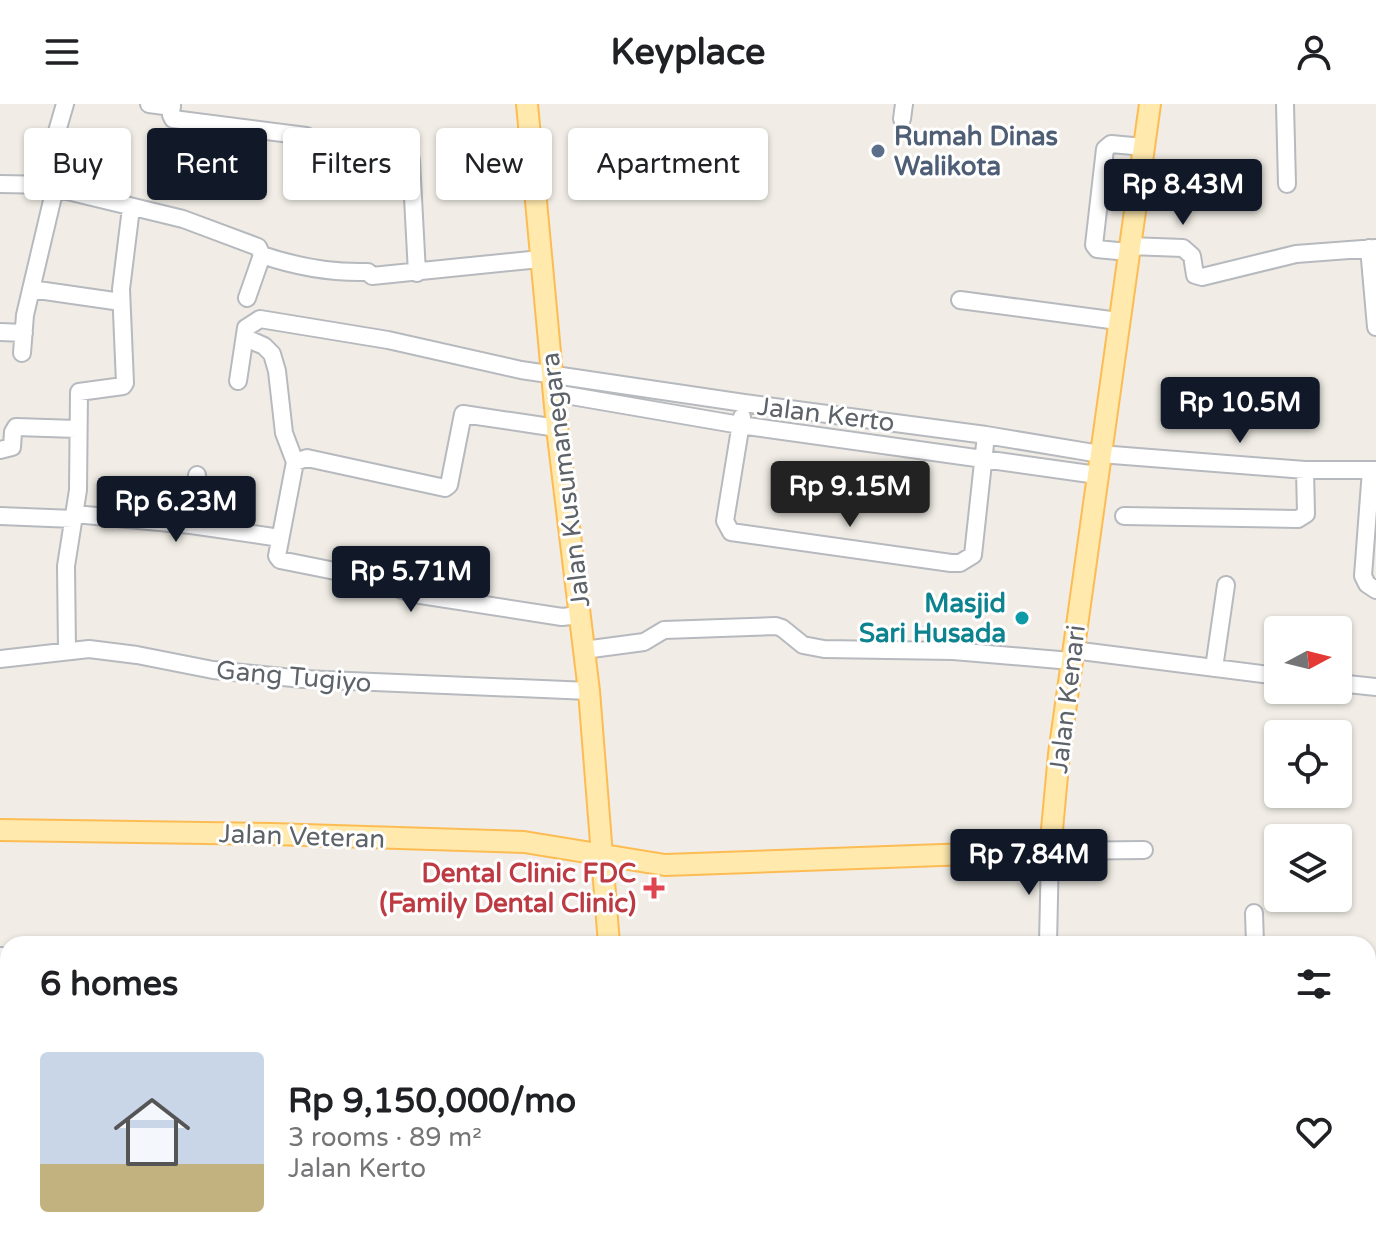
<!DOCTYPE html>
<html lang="en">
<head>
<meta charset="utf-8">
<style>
  :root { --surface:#fff; --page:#f6f6f6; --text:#202124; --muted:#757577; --line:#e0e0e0; --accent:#111827 }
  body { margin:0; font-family:"Varela Round",sans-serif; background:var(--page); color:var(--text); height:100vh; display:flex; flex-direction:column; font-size:30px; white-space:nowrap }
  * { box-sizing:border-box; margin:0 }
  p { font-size:26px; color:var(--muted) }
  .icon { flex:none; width:44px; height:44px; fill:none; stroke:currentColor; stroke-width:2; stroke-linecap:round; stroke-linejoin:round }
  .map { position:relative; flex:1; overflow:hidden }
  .sheet { position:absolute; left:0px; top:832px; width:1376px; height:312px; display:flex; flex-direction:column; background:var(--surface); border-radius:24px 24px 0 0; box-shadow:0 2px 6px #0004 }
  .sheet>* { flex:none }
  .banner { position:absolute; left:24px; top:24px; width:800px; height:72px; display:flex; gap:16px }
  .needle { width:52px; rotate:83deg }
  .controls { position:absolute; left:1264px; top:512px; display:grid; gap:16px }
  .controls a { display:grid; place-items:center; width:88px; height:88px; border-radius:8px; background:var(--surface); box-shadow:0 2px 6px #0004; font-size:40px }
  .price { position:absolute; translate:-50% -68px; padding:0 18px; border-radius:8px; background:var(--accent); color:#fff; font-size:26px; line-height:52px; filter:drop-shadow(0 2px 4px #0008) }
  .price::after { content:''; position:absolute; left:50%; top:48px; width:24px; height:18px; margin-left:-12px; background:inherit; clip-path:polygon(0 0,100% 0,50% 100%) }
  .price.current { background:#222; color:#fff }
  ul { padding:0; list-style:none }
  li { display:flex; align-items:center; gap:24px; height:200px; padding:0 40px }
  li+li { border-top:2px solid var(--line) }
  li span { display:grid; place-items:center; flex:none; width:224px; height:160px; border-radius:8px; color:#555 }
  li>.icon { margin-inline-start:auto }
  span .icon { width:96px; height:96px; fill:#fffc; stroke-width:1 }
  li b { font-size:34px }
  h2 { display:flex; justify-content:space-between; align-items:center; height:96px; padding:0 40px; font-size:34px }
  .pill { padding:0 28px; border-radius:8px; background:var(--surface); box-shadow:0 2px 6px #0004; font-size:28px; line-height:72px }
  .pill.current { background:var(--accent); color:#fff }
  header { display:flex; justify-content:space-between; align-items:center; height:104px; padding:0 40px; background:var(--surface); font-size:36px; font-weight:700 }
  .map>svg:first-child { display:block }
</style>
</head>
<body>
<header><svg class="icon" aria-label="menu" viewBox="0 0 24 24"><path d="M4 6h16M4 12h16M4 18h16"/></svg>Keyplace<svg class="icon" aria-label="person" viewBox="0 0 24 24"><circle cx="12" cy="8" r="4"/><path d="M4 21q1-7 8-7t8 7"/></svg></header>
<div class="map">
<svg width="1376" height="1144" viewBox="0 0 1376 1144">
  <defs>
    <pattern id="grass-dots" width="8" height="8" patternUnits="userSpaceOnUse" patternTransform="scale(2)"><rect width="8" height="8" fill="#c5eac1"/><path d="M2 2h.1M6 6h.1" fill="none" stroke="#a3c1a1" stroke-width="1.8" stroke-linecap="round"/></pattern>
    <pattern id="water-rules" width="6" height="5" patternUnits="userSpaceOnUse" patternTransform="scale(2)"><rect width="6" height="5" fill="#a8e2ff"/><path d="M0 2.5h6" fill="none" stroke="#8cbbd2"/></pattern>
  </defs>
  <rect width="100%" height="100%" fill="#f1ede6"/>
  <path fill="url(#grass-dots)" d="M8 969V1136H549L570 1144H0V973Z"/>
  <path fill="url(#water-rules)" d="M8 1059V1136H237L253 1144H0V1061Z"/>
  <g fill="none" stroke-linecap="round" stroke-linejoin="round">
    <path stroke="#3679a8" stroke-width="2" stroke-dasharray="10 8" stroke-linecap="butt" d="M0 1098 8 1095
      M0 1142 40 1144
      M144 1144 145 1136"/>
    <defs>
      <path id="minor" d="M65 0 47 62 48 72 55 84 183 115 258 143 262 151C297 163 332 169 368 168L372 172 540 155
        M149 0 172 3
        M172 0 171 11 173 15 306 32 309 39 308 53 312 55 408 51 411 56 417 169
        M1285 0 1287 80
        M902 15 904 0
        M0 80 52 81
        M1129 142 1183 144 1192 152 1195 171 1202 173 1296 150 1376 144
        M1369 144 1376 223
        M1128 148 1097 145 1094 141 1105 45 1111 40 1144 43
        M31 185 121 198
        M247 194 262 151
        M960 196 1118 217
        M0 228 24 229
        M246 234 264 242 272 250 277 267 284 329 295 358
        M22 249 25 211 55 84
        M238 277 246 224 260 215 388 236 521 266 744 299 986 331 1100 350 1305 366H1376
        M554 289 740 321 1097 371
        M742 313 725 417 731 428 951 459H960L973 451 986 331
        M557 324 463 310 449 381 445 384 307 354 295 358 277 452 280 456 360 472 414 490 562 513 580 511
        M0 346 12 343 13 328 16 323 77 325
        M1371 366 1363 472 1367 480 1376 486
        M75 410 191 421 280 434
        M0 412 74 415
        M1124 412 1298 415 1306 410 1305 366
        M191 421 197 371
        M584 546 644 538 664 526 776 522 782 524 803 541 824 545 953 547 1071 557
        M1073 546 1278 572
        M67 547 66 462 78 386 79 288 123 282 125 279 121 185 131 104
        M0 555 89 545 137 551 213 566 303 575 589 587
        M1214 564 1226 481
        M1338 579 1376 583
        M1254 809 1255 840
        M1048 840 1050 747 1144 746
        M0 852 8 853
        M1368 886 1376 885
        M1376 1116V1097
        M574 1136 590 1144
        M1294 1136V1144
        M781 1144V1136
        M1043 1144V1136
        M1136 1144 1137 1136"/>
      <path id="major" d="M527 0 557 324 589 587 609 840
        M0 726 272 730 524 738 665 761 1050 747 1059 650 1150 0
        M633 1144 634 1136"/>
    </defs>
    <use href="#minor" stroke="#b6b9be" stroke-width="20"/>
    <use href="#major" stroke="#fdbc53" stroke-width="24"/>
    <use href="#minor" stroke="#fff" stroke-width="16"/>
    <use href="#major" stroke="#ffe9ad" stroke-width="20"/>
  </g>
  <circle fill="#5c6f8a" stroke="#fff" stroke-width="3" cx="878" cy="47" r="8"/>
  <circle fill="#0f9aa8" stroke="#fff" stroke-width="3" cx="1022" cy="514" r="8"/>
  <path fill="#e0444e" stroke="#fff" stroke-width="3" d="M650 772h8v8h8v8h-8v8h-8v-8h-8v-8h8z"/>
  <g text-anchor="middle" stroke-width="6" stroke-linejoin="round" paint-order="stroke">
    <g font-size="26" font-weight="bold" fill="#4e5e75" stroke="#fff" text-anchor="start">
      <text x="894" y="41">Rumah Dinas<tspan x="894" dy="30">Walikota</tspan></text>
    </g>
    <g font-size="26" fill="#5d6368" stroke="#fff">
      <text transform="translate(826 310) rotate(7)" y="9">Jalan Kerto</text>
      <text transform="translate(565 376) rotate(-97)" y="9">Jalan Kusumanegara</text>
      <text transform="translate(294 572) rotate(5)" y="9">Gang Tugiyo</text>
      <text transform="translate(1067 595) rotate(-83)" y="9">Jalan Kenari</text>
      <text transform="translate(302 732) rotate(2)" y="9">Jalan Veteran</text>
    </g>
    <g font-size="26" font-weight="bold" fill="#0d838f" stroke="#fff" text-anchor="end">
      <text x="1006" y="508">Masjid<tspan x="1006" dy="30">Sari Husada</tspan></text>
    </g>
    <g font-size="26" font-weight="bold" fill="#be3a42" stroke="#fff" text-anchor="end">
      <text x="636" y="778">Dental Clinic FDC<tspan x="636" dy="30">(Family Dental Clinic)</tspan></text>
    </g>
  </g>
</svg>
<div class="controls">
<a><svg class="needle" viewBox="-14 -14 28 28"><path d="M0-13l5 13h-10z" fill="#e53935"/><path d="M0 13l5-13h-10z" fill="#757577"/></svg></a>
<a><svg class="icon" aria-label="locate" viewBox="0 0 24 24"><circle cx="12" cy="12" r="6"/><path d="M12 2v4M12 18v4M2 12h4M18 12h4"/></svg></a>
<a><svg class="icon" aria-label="layers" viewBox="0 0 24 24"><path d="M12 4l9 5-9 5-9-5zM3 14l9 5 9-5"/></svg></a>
</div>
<b class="price" style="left:1183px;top:123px">Rp 8.43M</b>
<b class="price" style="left:1240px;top:341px">Rp 10.5M</b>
<b class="price current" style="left:850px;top:425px">Rp 9.15M</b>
<b class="price" style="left:176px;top:440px">Rp 6.23M</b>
<b class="price" style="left:411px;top:510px">Rp 5.71M</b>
<b class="price" style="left:1029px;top:793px">Rp 7.84M</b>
<div class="banner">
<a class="pill">Buy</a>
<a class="pill current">Rent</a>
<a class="pill">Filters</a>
<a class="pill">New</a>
<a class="pill">Apartment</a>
</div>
<section class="sheet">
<h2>6 homes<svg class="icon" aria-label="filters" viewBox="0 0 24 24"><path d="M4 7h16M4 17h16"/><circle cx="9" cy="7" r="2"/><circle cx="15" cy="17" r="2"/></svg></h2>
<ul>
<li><span style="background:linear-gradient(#c9d6e8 70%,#c2b280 0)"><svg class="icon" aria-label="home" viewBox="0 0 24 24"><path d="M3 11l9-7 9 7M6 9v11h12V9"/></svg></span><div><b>Rp 9,150,000/mo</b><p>3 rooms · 89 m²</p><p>Jalan Kerto</p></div><svg class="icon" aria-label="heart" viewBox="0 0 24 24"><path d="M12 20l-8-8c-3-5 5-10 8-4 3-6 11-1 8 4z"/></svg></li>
</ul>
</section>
</div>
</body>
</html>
